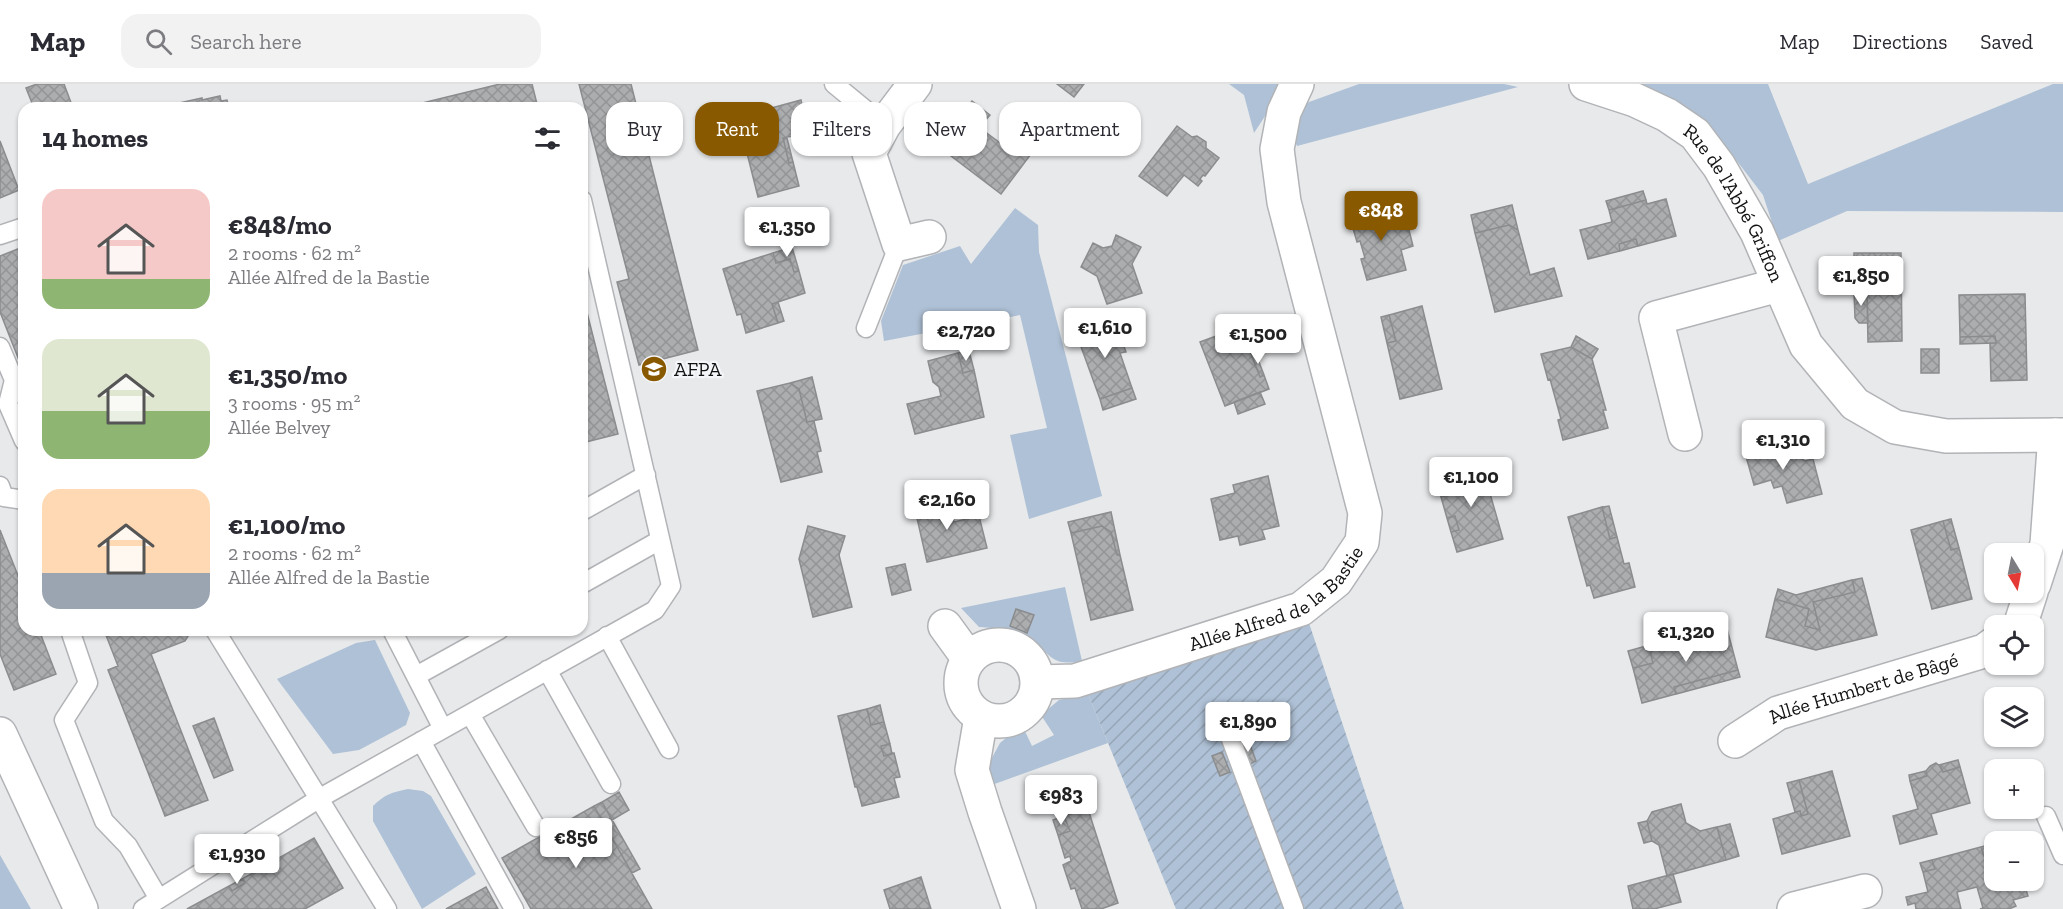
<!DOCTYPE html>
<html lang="en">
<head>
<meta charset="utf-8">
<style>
  :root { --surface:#fff; --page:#f2f2f3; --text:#2b2b33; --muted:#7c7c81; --line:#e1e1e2; --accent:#895900 }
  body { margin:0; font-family:"Zilla Slab",serif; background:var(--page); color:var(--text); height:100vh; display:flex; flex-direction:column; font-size:22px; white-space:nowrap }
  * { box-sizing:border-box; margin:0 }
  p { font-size:20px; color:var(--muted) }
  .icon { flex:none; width:33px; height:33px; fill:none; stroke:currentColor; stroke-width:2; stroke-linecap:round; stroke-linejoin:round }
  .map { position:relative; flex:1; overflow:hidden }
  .drawer { position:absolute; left:18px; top:18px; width:570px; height:534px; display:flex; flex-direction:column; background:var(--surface); border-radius:18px; box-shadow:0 2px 4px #0004 }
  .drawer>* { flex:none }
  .hud { position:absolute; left:606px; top:18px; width:570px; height:54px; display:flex; gap:12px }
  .needle { width:39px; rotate:170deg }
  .tools { position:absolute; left:1984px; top:459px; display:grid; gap:12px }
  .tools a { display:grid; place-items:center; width:60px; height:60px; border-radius:12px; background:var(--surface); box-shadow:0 2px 4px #0004; font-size:30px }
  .price { position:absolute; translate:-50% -51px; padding:0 14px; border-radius:6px; background:#fff; color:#222; font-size:20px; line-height:39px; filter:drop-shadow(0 2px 3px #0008) }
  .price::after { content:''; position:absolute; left:50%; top:36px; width:18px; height:14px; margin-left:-9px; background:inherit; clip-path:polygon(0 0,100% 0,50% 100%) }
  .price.current { background:var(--accent); color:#fff }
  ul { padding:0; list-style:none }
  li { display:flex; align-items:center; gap:18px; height:150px; padding:0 24px }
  li span { display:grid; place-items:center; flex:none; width:168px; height:120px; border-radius:18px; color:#555 }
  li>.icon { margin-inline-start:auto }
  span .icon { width:72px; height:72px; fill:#fffc; stroke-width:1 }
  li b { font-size:26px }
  h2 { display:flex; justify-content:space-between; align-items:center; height:72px; padding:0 24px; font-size:26px }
  .tag { padding:0 21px; border-radius:18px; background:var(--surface); box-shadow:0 2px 4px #0004; font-size:21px; line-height:54px }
  .tag.current { background:var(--accent); color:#fff }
  header { display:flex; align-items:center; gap:36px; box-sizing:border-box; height:84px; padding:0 30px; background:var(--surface); border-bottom:2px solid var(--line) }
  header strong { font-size:28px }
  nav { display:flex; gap:33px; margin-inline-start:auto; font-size:21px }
  .search { width:420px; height:54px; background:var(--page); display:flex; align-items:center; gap:15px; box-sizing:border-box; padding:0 21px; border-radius:18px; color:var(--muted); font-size:22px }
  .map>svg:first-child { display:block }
</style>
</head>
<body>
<header>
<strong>Map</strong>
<div class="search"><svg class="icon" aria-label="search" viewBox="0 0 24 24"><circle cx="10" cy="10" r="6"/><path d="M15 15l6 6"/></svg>Search here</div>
<nav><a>Map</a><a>Directions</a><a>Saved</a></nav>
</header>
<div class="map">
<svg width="2063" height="825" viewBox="0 0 2063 825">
  <defs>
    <pattern id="garden-furrows" width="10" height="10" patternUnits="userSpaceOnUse" patternTransform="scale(1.5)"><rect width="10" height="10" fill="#afc1d6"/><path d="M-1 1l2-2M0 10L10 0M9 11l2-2" fill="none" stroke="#96a5b7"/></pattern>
    <pattern id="building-cross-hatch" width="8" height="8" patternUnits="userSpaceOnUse" patternTransform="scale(1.5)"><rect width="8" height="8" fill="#abadaf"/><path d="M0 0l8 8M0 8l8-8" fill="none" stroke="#929496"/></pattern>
  </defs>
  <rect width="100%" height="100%" fill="#e7e9eb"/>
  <path fill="#afc1d6" d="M1229 0H1278L1277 14 1254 49 1244 11Z
    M1359 0H1504L1518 3 1297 62 1291 49 1293 29 1309 18Z
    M1635 0H1768L1808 100 2053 0H2063V128L1847 127 1778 157 1763 111 1720 55 1671 15Z
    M1015 124 1038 141 1039 168 1102 412 1029 435 1010 351 1047 344 1020 231 884 257 881 237 903 181 960 162 971 180Z
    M1065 503 1082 577C1049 583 1053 570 1029 555 1015 546 996 544 979 543L961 524Z
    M375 556 410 629 406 641 359 666 333 670 277 595 356 559Z
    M1088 610 1108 659 989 702 988 681 1000 659 1022 641 1032 662 1054 651 1041 631 1059 616Z
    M408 705 423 707 431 712 476 790 422 825 373 737V722C384 711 392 708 408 705Z
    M0 771 31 825H0Z"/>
  <path fill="url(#garden-furrows)" d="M1308 536 1404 825H1176L1088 610Z"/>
  <path fill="url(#building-cross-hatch)" stroke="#8a8c8e" stroke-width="1.5" d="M37 0H64L73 24H34L26 4Z
    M500 0H532L538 24H402Z
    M579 0H631L698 266 639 281 617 198 629 195Z
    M1057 0H1084L1074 13Z
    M220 12 221 17 227 16 229 24H175L180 23 179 19 202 14V16Z
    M801 16 804 30 816 27 820 46 783 54 789 79 793 78 799 102 758 113 738 33Z
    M972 17 990 31 984 38 966 25Z
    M966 25 984 38 980 44 1003 61 1009 54 1031 70 1001 110 938 62Z
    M1177 42 1192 53 1197 52 1206 58V64L1219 74 1205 92 1203 91 1200 95 1202 97 1198 102 1184 91 1167 112 1139 92Z
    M783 54H787L793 78 789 79Z
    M0 57 19 106 0 114Z
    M1643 107 1646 116 1609 126 1606 117Z
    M1666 115 1676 152 1638 162 1636 155 1619 160 1620 167 1588 175 1580 146 1612 138 1609 126 1646 116 1647 120Z
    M1380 120 1384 132 1394 137 1406 134 1413 162 1401 166 1406 186 1367 196 1361 175 1365 174 1360 157 1357 158 1350 134 1366 130 1364 124Z
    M1512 121 1518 146 1509 141 1475 149 1471 131Z
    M1364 124 1366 130 1350 134 1349 128Z
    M1509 141 1518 146 1530 191 1554 184 1562 212 1495 228 1475 149Z
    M1116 151 1141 163 1132 180 1142 209 1107 220 1097 192 1081 183 1093 159 1103 164 1112 162Z
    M1636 155 1638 162 1620 167 1619 160Z
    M23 163 24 164V289L0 228V172Z
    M792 163 799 187 794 188 790 175 776 179 773 169Z
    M773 169 776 179 790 175 794 188 799 187 805 209 772 220 778 239 746 249 741 230 737 231 723 185Z
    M1854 169H1901L1902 257 1868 258 1867 208H1854Z
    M1854 208H1867L1868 239H1859L1855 234Z
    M582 209 618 350 582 359Z
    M2025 210 2027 296 1991 297 1990 259H1996L1995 252 1960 253 1959 211Z
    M778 218 784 237 778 239 772 220Z
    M1422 222 1442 305 1400 315 1387 259 1396 257 1389 231Z
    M1241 231 1244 241 1240 242 1251 270 1260 293 1264 291 1269 305 1225 322 1200 258 1227 248 1223 238Z
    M1389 231 1396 257 1387 259 1381 233Z
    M1114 236 1126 268 1120 269 1132 304 1100 315 1076 249Z
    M1576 252 1598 265 1592 275 1571 263Z
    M1995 252 1996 259 1960 260V253Z
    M1571 263 1592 275 1606 326H1603L1608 344 1563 356 1558 336 1561 335 1550 295 1548 296 1541 270Z
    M1921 265H1939V289H1921Z
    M969 267 974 286 963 289 958 269Z
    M1255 268 1264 291 1260 293 1251 270Z
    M958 269 963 289 974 286 984 333 915 350 907 320 941 312 939 303 933 298 928 277Z
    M812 293 822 335 807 338 799 305 790 299Z
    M790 299 799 305 807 338 814 337 821 367 817 368 822 388 781 398 757 307Z
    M1132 304 1136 315 1103 326 1100 315Z
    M1260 308 1265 320 1238 330 1234 318Z
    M1780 356 1782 364 1805 377 1813 375 1822 410 1787 419 1782 402 1774 404 1771 396 1754 401 1744 365Z
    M1481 378 1503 455 1457 468 1451 448 1459 446 1455 432 1447 434 1441 413 1449 411 1443 389Z
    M1443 389 1449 411 1441 413 1435 391Z
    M1268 392 1279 442 1262 446 1265 455 1240 461 1238 452 1220 456 1211 415 1235 409 1233 401Z
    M948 413 954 438 979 432 987 464 927 478 914 421Z
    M1609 422 1617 453 1610 455 1602 423Z
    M1602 423 1610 455 1617 453 1624 480 1629 479 1635 503 1594 514 1590 501 1587 502 1568 433Z
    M1111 428 1120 471H1117L1111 448 1102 442 1071 449 1068 438Z
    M1455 432 1459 446 1451 448 1447 434Z
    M1951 435 1959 464 1951 466 1943 437Z
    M1943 437 1951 466 1959 464 1972 515 1932 525 1911 446Z
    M808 442 845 452 839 471 852 523 813 533 799 475Z
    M1102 442 1111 448 1117 471H1120L1133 526 1091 536 1071 449Z
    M0 446 24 507V546H39L56 590 14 606 0 570Z
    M905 480 911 506 892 511 886 484Z
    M1862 494 1877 551 1816 566 1766 553 1775 515 1809 525 1805 542 1820 546 1813 518 1855 508 1852 496Z
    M1852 496 1855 508 1813 518 1820 546 1805 542 1809 525 1775 515 1778 505 1796 511Z
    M1016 525 1034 531 1027 549 1010 542Z
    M1726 541 1738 586 1674 603 1676 610 1642 619 1633 584 1653 579 1650 567 1684 558 1682 552Z
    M104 546H189L190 549 185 557 151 570 208 716 165 732 108 586 118 582Z
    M1682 552 1684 558 1650 567 1653 579 1633 584 1628 567Z
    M1738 586 1740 593 1676 610 1674 603Z
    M880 621 884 638 871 641 867 625Z
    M867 625 871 641 884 638 890 660 881 662 884 672 894 669 900 693 894 694 899 713 862 722 857 703H855L838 632Z
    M214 634 233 686 214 694 193 642Z
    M1249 658 1256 677 1248 681 1240 661Z
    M890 660 892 670 884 672 881 662Z
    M1222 668 1230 688 1220 692 1212 672Z
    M1958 676 1960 683 1943 688 1939 681Z
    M1936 679 1941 683 1943 688 1960 683 1970 719 1931 730 1937 750 1900 760 1893 732 1918 725 1910 697 1927 692 1926 687 1930 682Z
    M1832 687 1850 752 1782 770 1773 735 1800 727 1801 732 1808 730 1799 696Z
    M1926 687 1927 692 1910 697 1909 691Z
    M1799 696 1808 730 1801 732 1800 727 1795 728 1787 699Z
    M619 708 629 726 612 736 602 718Z
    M602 718 640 785 632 789 594 722Z
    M1681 720 1686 739 1700 747 1717 743 1726 776 1667 792 1659 761 1652 757 1647 737 1652 728Z
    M594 722 652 825H531L502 774Z
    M1088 725 1118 819 1101 825H1082L1075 804 1071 805 1063 781 1071 777 1070 772 1065 774 1058 751 1070 747 1064 732Z
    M1064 732 1070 747 1058 751 1053 736Z
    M1647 737 1652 757 1644 759 1638 739Z
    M1730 740 1739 772 1726 776 1717 743Z
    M314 754 343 804 305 825H187L229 802 232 807 245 799 242 795Z
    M1992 760 1995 769 1984 772 1981 763Z
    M1981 763 1984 772 1995 769V796H2018V800L2025 803 2028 812 2013 816 2016 822 2009 825H1980L1983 824 1977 803 1957 808 1961 825H1916L1915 819 1908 821 1906 813 1928 808 1923 788 1935 785 1932 776Z
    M1932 776 1935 785 1923 788 1920 779Z
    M1673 790 1681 818 1654 825H1633L1628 802Z
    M921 793 931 825H890L884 806Z
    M242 795 245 799 232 807 229 802Z
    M486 803 498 825H446Z"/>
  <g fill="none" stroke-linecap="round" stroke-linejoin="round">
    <defs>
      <path id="lane" d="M834 0 884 41
        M0 151 24 143
        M866 244 899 160
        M0 263 14 296 8 320 24 357
        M0 402 4 413 24 416
        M582 427 646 391
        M582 500 660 456
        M70 546 88 599 64 636 104 737 128 762 159 815
        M215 546 387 825
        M392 546 443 645
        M607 552 669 665
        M547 586 611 700
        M416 592 499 546
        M470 630 536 743
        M1228 647 1294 825
        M421 657 514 825
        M2046 732 2063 771
        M143 825 320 714 655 526 671 502 582 116"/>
      <g id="street">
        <path d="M915 0 884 41 869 69 899 160 929 153"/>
        <path id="s1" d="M1586 0 1635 16 1667 31 1695 50 1719 82 1757 148 1806 261 1855 320 1895 343 1946 352 2063 351"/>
        <path d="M1685 350 1656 234 1779 201"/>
        <path d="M2034 500 2047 460 2055 351"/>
        <path d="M945 542 969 575"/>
        <path d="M2020 542 2031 508"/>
        <circle cx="999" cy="599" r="38"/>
        <path id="s2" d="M1038 598 1075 597 1301 525 1336 497 1362 458 1365 429 1284 118 1277 65 1284 28 1297 0"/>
        <path d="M981 633 972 686 985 728 1019 825"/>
        <path id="s3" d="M1735 657 1778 629 1984 567 1995 559"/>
        <path d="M1794 825 1865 807"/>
      </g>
      <path id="secondary" d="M0 650 81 825"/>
    </defs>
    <use href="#lane" stroke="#b1b3b6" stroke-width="21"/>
    <use href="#street" stroke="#b1b3b6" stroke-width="36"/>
    <use href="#secondary" stroke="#b1b3b6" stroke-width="36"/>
    <use href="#lane" stroke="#fff" stroke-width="18"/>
    <use href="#street" stroke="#fff" stroke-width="33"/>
    <use href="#secondary" stroke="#fff" stroke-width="33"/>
  </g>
  <defs>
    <symbol id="university-disc" viewBox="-11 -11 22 22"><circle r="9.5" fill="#895900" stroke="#f4f6f9"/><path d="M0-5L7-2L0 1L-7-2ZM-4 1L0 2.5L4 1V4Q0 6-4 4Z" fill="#fff"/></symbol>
  </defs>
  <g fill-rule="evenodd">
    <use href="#university-disc" x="639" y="270" width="30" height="30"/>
  </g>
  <g text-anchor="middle" stroke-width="4.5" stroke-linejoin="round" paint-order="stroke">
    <g font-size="20" fill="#121213" stroke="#f4f6f9">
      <text dy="7" stroke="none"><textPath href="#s1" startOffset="200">Rue de l'Abbé Griffon</textPath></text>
      <text dy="7" stroke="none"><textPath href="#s2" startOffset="258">Allée Alfred de la Bastie</textPath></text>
      <text dy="7" stroke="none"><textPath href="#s3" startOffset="140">Allée Humbert de Bâgé</textPath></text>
    </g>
    <g font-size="20" fill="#121213" stroke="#f4f6f9" text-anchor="start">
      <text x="674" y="292">AFPA</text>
    </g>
  </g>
</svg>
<div class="tools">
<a><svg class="needle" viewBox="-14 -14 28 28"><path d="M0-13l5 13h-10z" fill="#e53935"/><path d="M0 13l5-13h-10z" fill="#7c7c81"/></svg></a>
<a><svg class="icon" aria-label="locate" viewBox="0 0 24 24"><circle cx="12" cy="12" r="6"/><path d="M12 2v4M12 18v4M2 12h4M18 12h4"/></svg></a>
<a><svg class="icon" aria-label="layers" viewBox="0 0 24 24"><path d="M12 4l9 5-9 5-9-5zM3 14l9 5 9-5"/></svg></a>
<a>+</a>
<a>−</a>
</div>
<b class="price current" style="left:1381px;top:158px">€848</b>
<b class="price" style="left:787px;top:174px">€1,350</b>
<b class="price" style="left:1861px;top:223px">€1,850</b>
<b class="price" style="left:1105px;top:275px">€1,610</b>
<b class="price" style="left:966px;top:278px">€2,720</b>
<b class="price" style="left:1258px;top:281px">€1,500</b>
<b class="price" style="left:1783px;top:387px">€1,310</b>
<b class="price" style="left:1471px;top:424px">€1,100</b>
<b class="price" style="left:947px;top:447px">€2,160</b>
<b class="price" style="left:1686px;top:579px">€1,320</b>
<b class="price" style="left:1248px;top:669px">€1,890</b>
<b class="price" style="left:1061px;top:742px">€983</b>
<b class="price" style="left:576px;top:785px">€856</b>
<b class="price" style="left:237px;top:801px">€1,930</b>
<div class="hud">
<a class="tag">Buy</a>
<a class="tag current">Rent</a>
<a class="tag">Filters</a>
<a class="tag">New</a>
<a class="tag">Apartment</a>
</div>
<section class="drawer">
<h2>14 homes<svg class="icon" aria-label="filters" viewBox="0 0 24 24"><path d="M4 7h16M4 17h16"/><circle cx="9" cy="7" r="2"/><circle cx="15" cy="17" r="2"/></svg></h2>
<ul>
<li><span style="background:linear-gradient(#f6c9c9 75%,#8fb573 0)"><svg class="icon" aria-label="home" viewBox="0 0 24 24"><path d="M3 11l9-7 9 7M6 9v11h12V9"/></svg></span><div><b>€848/mo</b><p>2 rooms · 62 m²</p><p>Allée Alfred de la Bastie</p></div></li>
<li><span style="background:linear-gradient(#dfe7d0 60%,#8fb573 0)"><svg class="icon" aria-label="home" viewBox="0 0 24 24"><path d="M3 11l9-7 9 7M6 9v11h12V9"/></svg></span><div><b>€1,350/mo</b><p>3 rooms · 95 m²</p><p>Allée Belvey</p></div></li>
<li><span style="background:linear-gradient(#ffd9b3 70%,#9aa5b1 0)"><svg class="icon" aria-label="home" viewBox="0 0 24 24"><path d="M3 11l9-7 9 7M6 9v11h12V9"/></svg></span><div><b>€1,100/mo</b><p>2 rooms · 62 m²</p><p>Allée Alfred de la Bastie</p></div></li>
</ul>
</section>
</div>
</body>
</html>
